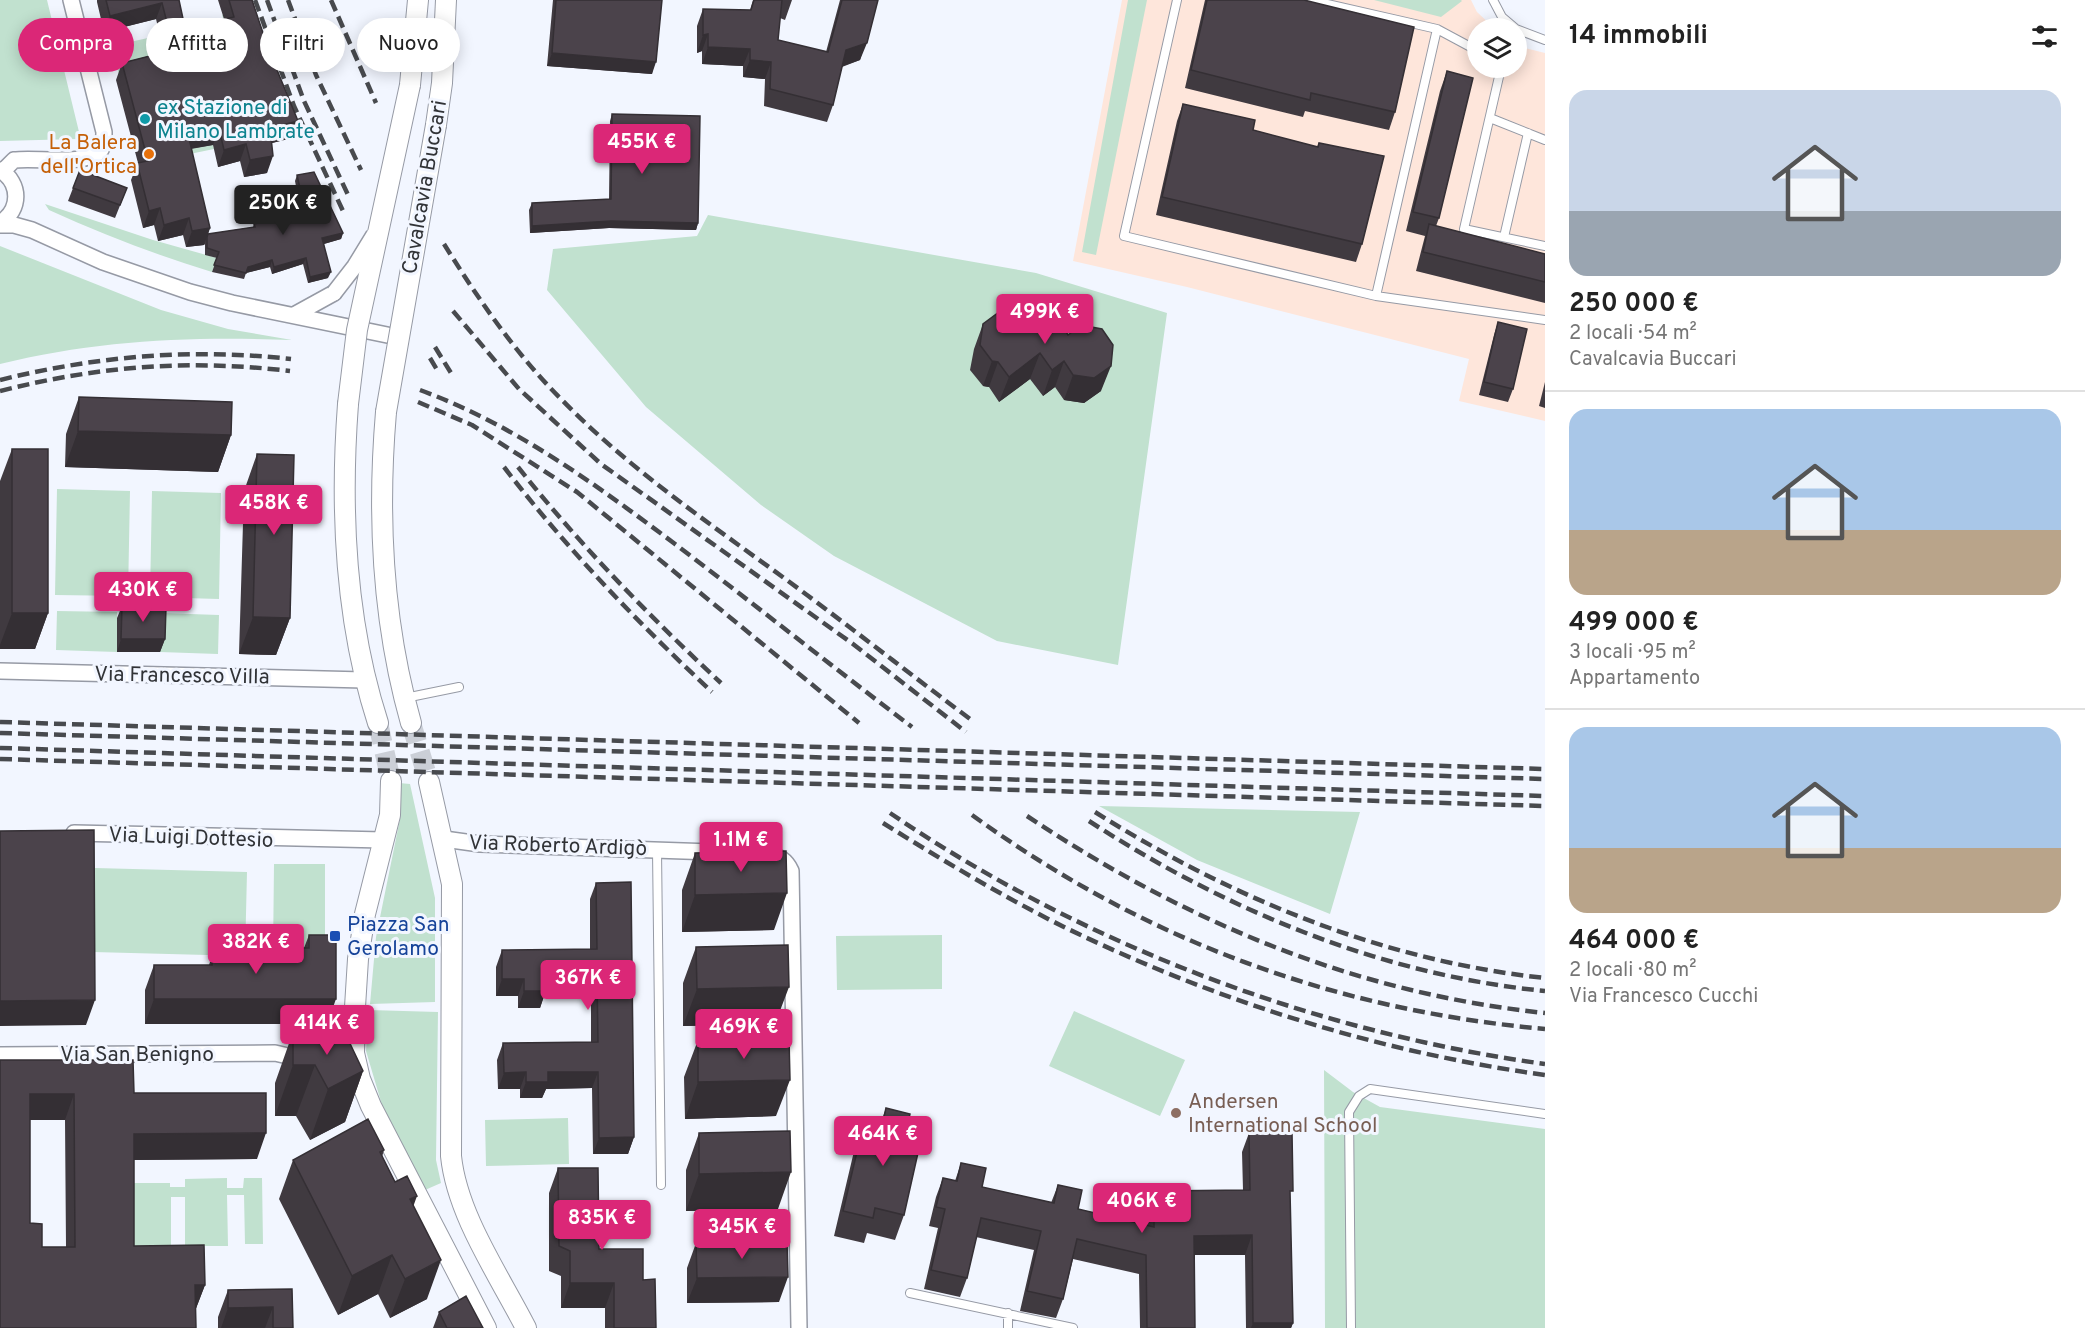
<!DOCTYPE html>
<html lang="it">
<head>
<meta charset="utf-8">
<style>
  :root { --surface:#fff; --page:#f6f6f6; --text:#222; --muted:#767676; --line:#e0e0e0; --accent:#db2777 }
  body { margin:0; font-family:Overpass,sans-serif; background:var(--page); color:var(--text); height:100vh; display:flex; flex-direction:column; font-size:22px; white-space:nowrap }
  * { box-sizing:border-box; margin:0 }
  p { font-size:20px; color:var(--muted) }
  .icon { flex:none; width:33px; height:33px; fill:none; stroke:currentColor; stroke-width:2; stroke-linecap:round; stroke-linejoin:round }
  .map { position:relative; flex:1; overflow:hidden }
  .drawer { display:flex; flex-direction:column; background:var(--surface); width:540px }
  .drawer>* { flex:none }
  .top-card { position:absolute; left:18px; top:18px; width:570px; height:54px; display:flex; gap:12px }
  .controls { position:absolute; left:1467px; top:18px; display:grid; gap:12px }
  .controls a { display:grid; place-items:center; width:60px; height:60px; border-radius:50%; background:var(--surface); box-shadow:0 3px 15px #0003; font-size:30px }
  .price { position:absolute; translate:-50% -51px; padding:0 14px; border-radius:6px; background:var(--accent); color:#fff; font-size:20px; line-height:39px; filter:drop-shadow(0 2px 3px #0008) }
  .price::after { content:''; position:absolute; left:50%; top:36px; width:18px; height:14px; margin-left:-9px; background:inherit; clip-path:polygon(0 0,100% 0,50% 100%) }
  .price.on { background:#222; color:#fff }
  ul { padding:0; list-style:none }
  li { display:grid; align-content:center; gap:12px; height:318px; padding:0 24px }
  li+li { border-top:2px solid var(--line) }
  li span { display:grid; place-items:center; height:186px; border-radius:18px; color:#555 }
  li>.icon { margin-inline-start:auto }
  span .icon { width:108px; height:108px; fill:#fffc; stroke-width:1 }
  li b { font-size:26px }
  h2 { display:flex; justify-content:space-between; align-items:center; height:72px; padding:0 24px; font-size:26px }
  .pill { padding:0 21px; border-radius:27px; background:var(--surface); box-shadow:0 3px 15px #0003; font-size:21px; line-height:54px }
  .pill.on { background:var(--accent); color:#fff }
  main { display:flex; flex:1; min-height:0 }
  .map>svg:first-child { display:block }
</style>
</head>
<body>
<main>
<div class="map">
<svg width="1545" height="1328" viewBox="0 0 1545 1328">
  <rect width="100%" height="100%" fill="#f2f6ff"/>
  <path fill="#fee6db" d="M1122 0H1471L1477 12 1494 28H1478V68H1516L1517 46 1545 53V421L1459 401 1469 359 1187 287 1073 261Z"/>
  <path fill="#c1e1cf" d="M0 0H47L80 136 78 139 0 141Z
    M1128 0H1147L1096 255 1082 252Z
    M1374 0H1461L1462 1 1441 17Z
    M243 10 189 149 213 145 214 149 175 157 120 79 112 46 224 21 222 15Z
    M45 204 153 240 217 258 212 272C156 255 102 234 49 210Z
    M708 215 1036 273 1167 313 1118 665 997 641 834 556 761 505 646 407 547 290 553 249 697 236Z
    M0 246 161 310 228 329 292 340C193 336 97 340 0 364Z
    M57 489 130 491 128 596 55 595Z
    M152 491 221 493 219 599 150 597Z
    M57 611 117 612V652L56 650Z
    M161 613 219 615 218 654 160 652Z
    M399 783 410 784 435 898V1002L370 1004 376 937 401 814Z
    M1099 806 1360 812 1330 914 1197 860Z
    M274 864H325V955H273Z
    M95 868 247 872 245 956 93 952Z
    M942 935V989L837 990 836 936Z
    M369 1010 438 1012 436 1160 441 1183 425 1190 382 1105 366 1051Z
    M1074 1011 1185 1060 1160 1116 1049 1066Z
    M1324 1070 1353 1092 1380 1107 1545 1129V1328H1325Z
    M568 1118 569 1164 486 1166 485 1120Z
    M227 1178V1188H243L244 1178H262L263 1244H245L244 1195H227L228 1246H185V1197H171V1247H125L124 1183H170V1187H185V1179Z"/>
  <g fill="none" stroke-linecap="round" stroke-linejoin="round">
    <path stroke="#cbcfd7" stroke-width="20" stroke-dasharray="20 10" stroke-linecap="butt" d="M378 723 391 781
      M411 723 429 782"/>
    <defs>
      <path id="service" d="M1177 0 1124 236 1376 296 1545 320
        M1310 0 1437 29 1478 51
        M1493 0 1502 17 1515 28
        M1516 29 1545 40
        M1501 68 1464 229 1545 246
        M1490 118 1545 140
        M1504 237 1528 133
        M1376 296 1437 29
        M405 698 459 687
        M657 850 661 1185
        M910 1293 1073 1328
        M1008 1313V1328
        M1351 1328 1349 1112 1359 1096 1370 1089 1545 1114"/>
      <path id="minor" d="M0 170C21 183 21 210 0 223
        M2 172 14 160C35 157 86 166 100 151 104 146 104 139 104 132L71 0
        M0 225H14L32 230 103 262 190 292 232 303 397 337
        M294 315 334 293
        M0 671 364 680
        M74 833 383 840
        M444 839 480 844 768 854C780 857 786 860 791 871L799 1328
        M0 1055 275 1053 305 1060"/>
      <path id="tertiary" d="M410 85 418 0
        M436 125 442 83 446 0
        M348 404C340 511 345 621 378 723
        M386 412C377 518 382 621 411 723
        M391 781 390 815 365 914 358 959 355 1007 354 1053 360 1079 371 1106 486 1328
        M429 782 452 884 451 1156C457 1215 499 1275 526 1328"/>
    </defs>
    <use href="#service" stroke="#969aa5" stroke-width="10"/>
    <use href="#minor" stroke="#969aa5" stroke-width="18"/>
    <use href="#tertiary" stroke="#969aa5" stroke-width="22"/>
    <use href="#service" stroke="#fff" stroke-width="8"/>
    <use href="#minor" stroke="#fff" stroke-width="15"/>
    <use href="#tertiary" stroke="#fff" stroke-width="20"/>
    <path stroke="#484a4e" stroke-width="4.5" stroke-dasharray="12 6" stroke-linecap="butt" d="M255 0 294 106 343 211
      M267 0 304 101 349 197
      M288 0 316 75 361 170
      M331 0 376 103
      M444 244C479 300 515 353 562 400 635 475 724 533 807 595 863 637 918 680 974 722
      M453 311 519 389 601 464 853 644 966 732
      M435 347 451 373
      M430 358 439 373
      M0 380C97 356 191 348 291 359
      M420 390C515 425 595 484 675 544 755 605 833 667 912 727
      M0 391C99 366 188 359 290 371
      M418 402 472 425 577 492 859 723
      M504 467C567 549 637 622 712 692
      M518 467C580 545 648 615 721 683
      M0 722 1545 769
      M0 733 1545 779
      M0 748 1545 796
      M0 759 1545 806
      M1095 812C1231 898 1383 961 1545 978
      M890 813C1084 945 1313 1032 1545 1064
      M972 815C1144 940 1333 1010 1545 1029
      M1027 816C1186 922 1354 993 1545 1013
      M1089 821C1226 910 1381 975 1545 991
      M883 823C942 860 1002 896 1064 927 1216 1001 1378 1052 1545 1075"/>
    <defs>
      <path id="minor-bridge" d="M334 293 355 266 374 235"/>
      <path id="tertiary-bridge" d="M348 404 357 330 410 85
        M386 412 436 125"/>
    </defs>
    <use href="#minor-bridge" stroke="#969aa5" stroke-width="18" stroke-linecap="butt"/>
    <use href="#tertiary-bridge" stroke="#969aa5" stroke-width="22" stroke-linecap="butt"/>
    <use href="#minor-bridge" stroke="#fff" stroke-width="15"/>
    <use href="#tertiary-bridge" stroke="#fff" stroke-width="20"/>
  </g>
  <path fill="#403a40" fill-rule="evenodd" d="M97 0H179L185 28 224 19 218 0H252L292 138 272 143 267 173 244 177 240 161 218 167 213 145 191 149 210 228 208 234 253 227 254 224 301 212 295 181 297 175 343 233 341 239 324 244 328 278 308 283 303 264 272 274 270 267 246 273 244 279 212 272 217 258 205 255V244L204 245 186 247 183 235 158 241 154 225 143 228 131 180 138 163 116 80 122 63 164 52 156 19 104 32 97 2Z
    M553 0H662L652 74 547 66Z
    M753 0H792L785 20 780 18 778 40 826 52 840 0H878L860 60 842 67 833 105 827 122 764 106 765 79 743 77V66L702 64V51L697 53V26L703 9 750 10Z
    M1205 0H1304L1395 112 1389 130 1305 111 1303 117 1185 88Z
    M1447 71 1439 218 1436 226 1545 254V303L1416 271 1425 236 1406 231 1440 91Z
    M1183 104 1253 130 1317 147 1319 143 1362 244 1356 262 1156 215 1177 121Z
    M612 114 698 223 696 230 609 228 530 233 529 210 532 203 609 199 610 121Z
    M80 170 127 188 115 218 68 201Z
    M1498 322 1513 389 1508 402 1479 395 1494 335Z
    M983 324 1042 334 1101 391 1084 403 1064 400 1055 387 1043 396 1030 379 999 402 989 387 983 386 970 370 974 349Z
    M1545 382V408L1539 406Z
    M79 397 231 435 218 472 65 467 66 434Z
    M12 449 48 613 35 649H0V481Z
    M257 454 290 618 276 655 239 654 244 491Z
    M122 606 165 639 160 652H117V618Z
    M695 853 774 930 682 932V890Z
    M596 883 634 1137 628 1154H593L592 1088 546 1089 542 1098H520V1089H498L497 1060 503 1043 591 1042V996H544L540 1008H518V996H496V967L502 950 590 949V899Z
    M309 935 327 1024H145V990L154 965H209L212 956H256L259 948H304Z
    M696 947 775 1024 683 1026V983Z
    M293 1032 363 1071 345 1122 310 1140 296 1116H275V1083Z
    M698 1040 776 1116 685 1119 684 1077Z
    M0 1060 257 1159 134 1160V1246L205 1285 195 1311 0 1328ZM30 1120H65L66 1247H42L30 1223Z
    M886 1108 906 1131 904 1215 895 1240 867 1233 864 1243 834 1236 855 1147 864 1122 880 1125Z
    M699 1133 778 1209 686 1211V1170Z
    M1249 1133 1290 1199 1293 1323 1291 1328H1246L1245 1255H1195V1328H1140L1139 1274 1073 1259 1063 1299 1056 1318 1020 1311 1034 1250 976 1237 967 1278 960 1297 924 1289 938 1228 929 1226 936 1197 943 1178 955 1181 961 1163 982 1187 1051 1203 1058 1185 1078 1209 1147 1225V1210L1154 1191 1243 1190 1242 1152Z
    M384 1150 382 1157 395 1182 413 1206 427 1299 390 1318 378 1294 338 1315 279 1199 293 1160Z
    M558 1168 599 1249 643 1280 656 1328H605V1308H561V1276L549 1271V1193Z
    M696 1243 779 1302 687 1303V1268Z
    M292 1289 293 1328H218V1317L228 1290Z
    M439 1312 483 1328H433Z"/>
  <path fill="#342f34" d="M162 3 156 19 104 32 110 16Z
    M708 34 702 51 697 53 703 35Z
    M867 43 860 60 840 67 846 50Z
    M708 47 750 49 743 66 702 64Z
    M552 53 656 62 652 74 547 66Z
    M750 60 771 62 765 79 743 77Z
    M298 121 292 138 264 145 270 128Z
    M219 128 213 145 182 150 188 134Z
    M246 144 240 161 218 167 224 150Z
    M273 156 267 173 244 177 250 160Z
    M160 208 154 225 143 228 149 211Z
    M189 218 183 235 158 241 164 225Z
    M611 221 698 223 696 230 609 228 530 233 532 226Z
    M210 228 204 245 186 247 192 231Z
    M343 233 341 239 320 245 322 238Z
    M306 258 303 264 272 274 274 267Z
    M272 260 270 267 246 273 248 267Z
    M331 272 328 278 308 283 310 277Z
    M1040 353 1030 379 999 402 1009 377Z
    M992 361 998 362 989 387 983 386Z
    M1064 361 1055 387 1043 396 1052 370Z
    M1111 366 1101 391 1084 403 1064 400 1073 375Z
    M78 431 231 435 218 472 65 467Z
    M12 613H48L35 649H0V645Z
    M253 617 290 618 276 655 239 654Z
    M121 639H165L160 652H117Z
    M787 893 774 930 682 932 695 895Z
    M502 979H524L518 996H496Z
    M597 979 591 996H544L540 1008H518L524 991 546 980Z
    M789 987 775 1024 683 1026 697 989Z
    M154 999H336L327 1024H145Z
    M95 1000 86 1025 0 1026V1001Z
    M293 1065H315L296 1116H275Z
    M363 1071 345 1122 310 1140 328 1089Z
    M526 1072 520 1089H498L504 1073Z
    M548 1072H598L592 1088 546 1089 542 1098H520L526 1082Z
    M790 1080 776 1116 685 1119 698 1082Z
    M30 1094H74L65 1120H21Z
    M266 1133 257 1159 124 1160 134 1134Z
    M634 1137 628 1154H593L599 1138Z
    M791 1172 778 1209 686 1211 699 1174Z
    M417 1196 403 1235 410 1199Z
    M1252 1235 1245 1255H1187L1194 1236Z
    M392 1255 378 1294 338 1315 352 1276Z
    M441 1260 427 1299 390 1318 405 1279Z
    M788 1277 779 1302 687 1303 697 1278Z
    M570 1283H614L605 1308H561Z
    M195 1285H205L195 1311Z
    M273 1307 265 1328H221L228 1308Z
    M1253 1323H1293L1291 1328H1251Z"/>
  <path fill="#4b434b" stroke="#342f34" stroke-width="1.5" fill-rule="evenodd" d="M106 0H179L185 28 234 17 229 0H252L268 48 298 121 270 128 273 156 250 160 246 144 224 150 219 128 188 134 210 228 192 231 189 218 164 225 160 208 149 211 137 163 148 161 122 63 174 50 162 3 110 16Z
    M556 0H662L656 62 552 53Z
    M754 0H782L778 40 828 52 842 0H878L867 43 846 50 833 105 770 89 771 62 750 60V49L708 47V34L703 35V9L751 10Z
    M1207 0H1304L1414 27 1395 112 1311 93 1310 100 1191 70Z
    M1447 71 1473 78 1439 218 1413 212Z
    M1183 104 1255 120 1253 130 1318 147 1319 143 1384 156 1362 244 1162 197Z
    M612 114 700 116 698 223 611 221 532 226V203L611 199Z
    M80 170 127 188 120 205 73 188Z
    M314 172 343 233 322 238 331 272 310 277 306 258 274 267 272 260 248 267 246 273 214 265 219 252 207 248V237L208 234 255 227 254 224 305 211 297 175Z
    M1429 224 1545 254V282L1423 252Z
    M1020 304 1042 334 1060 322 1068 335 1081 325 1102 329 1113 345 1111 366 1094 378 1073 375 1064 361 1052 370 1040 353 1009 377 998 362 992 361 980 345 983 324 999 312 1007 314Z
    M1498 322 1527 329 1513 389 1484 382Z
    M79 397 232 402 231 435 78 431Z
    M12 449H48V613H12Z
    M257 454 294 455 290 618 253 617Z
    M122 606 166 607 165 639H121Z
    M94 830 95 1000 0 1001V831Z
    M786 851 787 893 695 895V853Z
    M631 882 634 1137 599 1138 598 1072H548V1082H526V1072L504 1073 503 1043 598 1042 597 979 546 980V991H524V979H502V950L597 949 596 883Z
    M309 935H336V999H154V965H212V956H259V948H309Z
    M788 945 789 987 697 989 696 947Z
    M293 1032 345 1033 363 1071 328 1089 315 1065H293Z
    M789 1038 790 1080 698 1082V1040Z
    M0 1060H133L134 1093H266V1133L134 1134V1246L204 1245 205 1285H195L196 1328H0ZM30 1094H74L75 1247H42V1224L30 1223Z
    M886 1108 910 1114 906 1131 922 1135 904 1215 875 1208 873 1218 843 1211 864 1122 882 1126Z
    M368 1119 384 1150 380 1152 395 1182 407 1176 417 1196 410 1199 441 1260 405 1279 392 1255 352 1276 293 1160Z
    M790 1131 791 1172 699 1174V1133Z
    M1292 1132 1293 1191H1290L1293 1323H1253L1252 1235 1194 1236 1195 1328H1147L1146 1255 1077 1239 1063 1299 1027 1291 1041 1231 981 1218 967 1278 931 1270 945 1209 936 1207 943 1178 957 1181 961 1163 986 1168 982 1187 1054 1203 1058 1185 1082 1190 1078 1209 1154 1227V1191L1250 1190 1249 1133Z
    M558 1168H598L599 1249H643V1280L655 1279 656 1328H614V1283H570V1251L559 1246Z
    M787 1242 788 1277 697 1278 696 1243Z
    M292 1289 293 1328H273V1307L228 1308V1290Z
    M466 1296 483 1328H447L439 1312Z"/>
  <circle fill="#0f9aa8" stroke="#f2f6ff" stroke-width="2" cx="145" cy="119" r="6"/>
  <circle fill="#e8710a" stroke="#f2f6ff" stroke-width="2" cx="149" cy="154" r="6"/>
  <rect fill="#1a4fb4" stroke="#f2f6ff" stroke-width="2" x="329" y="930" width="12" height="12" rx="3"/>
  <circle fill="#8d6e63" stroke="#f2f6ff" stroke-width="2" cx="1176" cy="1113" r="6"/>
  <g text-anchor="middle" stroke-width="6" stroke-linejoin="round" paint-order="stroke">
    <g font-size="21" fill="#0d838f" stroke="#f2f6ff" text-anchor="start">
      <text x="157" y="114">ex Stazione di<tspan x="157" dy="24">Milano Lambrate</tspan></text>
    </g>
    <g font-size="21" fill="#c56008" stroke="#f2f6ff" text-anchor="end">
      <text x="137" y="149">La Balera<tspan x="137" dy="24">dell'Ortica</tspan></text>
    </g>
    <g font-size="21" fill="#313337" stroke="#f2f6ff">
      <text transform="translate(424 187) rotate(-80)" y="7">Cavalcavia Buccari</text>
      <text transform="translate(182 675) rotate(1)" y="7">Via Francesco Villa</text>
      <text transform="translate(191 837) rotate(2)" y="7">Via Luigi Dottesio</text>
      <text transform="translate(558 845) rotate(2)" y="7">Via Roberto Ardigò</text>
      <text x="137" y="1061">Via San Benigno</text>
    </g>
    <g font-size="21" fill="#164399" stroke="#f2f6ff" text-anchor="start">
      <text x="347" y="931">Piazza San<tspan x="347" dy="24">Gerolamo</tspan></text>
    </g>
    <g font-size="21" fill="#785e54" stroke="#f2f6ff" text-anchor="start">
      <text x="1188" y="1108">Andersen<tspan x="1188" dy="24">International School</tspan></text>
    </g>
  </g>
</svg>
<div class="controls">
<a><svg class="icon" aria-label="layers" viewBox="0 0 24 24"><path d="M12 4l9 5-9 5-9-5zM3 14l9 5 9-5"/></svg></a>
</div>
<b class="price" style="left:642px;top:175px">455K €</b>
<b class="price on" style="left:283px;top:236px">250K €</b>
<b class="price" style="left:1045px;top:345px">499K €</b>
<b class="price" style="left:274px;top:536px">458K €</b>
<b class="price" style="left:143px;top:623px">430K €</b>
<b class="price" style="left:741px;top:873px">1.1M €</b>
<b class="price" style="left:256px;top:975px">382K €</b>
<b class="price" style="left:588px;top:1011px">367K €</b>
<b class="price" style="left:327px;top:1056px">414K €</b>
<b class="price" style="left:744px;top:1060px">469K €</b>
<b class="price" style="left:883px;top:1167px">464K €</b>
<b class="price" style="left:1142px;top:1234px">406K €</b>
<b class="price" style="left:602px;top:1251px">835K €</b>
<b class="price" style="left:742px;top:1260px">345K €</b>
<div class="top-card">
<a class="pill on">Compra</a>
<a class="pill">Affitta</a>
<a class="pill">Filtri</a>
<a class="pill">Nuovo</a>
</div>
</div>
<section class="drawer">
<h2>14 immobili<svg class="icon" aria-label="filters" viewBox="0 0 24 24"><path d="M4 7h16M4 17h16"/><circle cx="9" cy="7" r="2"/><circle cx="15" cy="17" r="2"/></svg></h2>
<ul>
<li><span style="background:linear-gradient(#c9d6e8 65%,#9aa5b1 0)"><svg class="icon" aria-label="home" viewBox="0 0 24 24"><path d="M3 11l9-7 9 7M6 9v11h12V9"/></svg></span><div><b>250 000 €</b><p>2 locali · 54 m²</p><p>Cavalcavia Buccari</p></div></li>
<li><span style="background:linear-gradient(#a9c7e8 65%,#b9a48a 0)"><svg class="icon" aria-label="home" viewBox="0 0 24 24"><path d="M3 11l9-7 9 7M6 9v11h12V9"/></svg></span><div><b>499 000 €</b><p>3 locali · 95 m²</p><p>Appartamento</p></div></li>
<li><span style="background:linear-gradient(#a9c7e8 65%,#b9a48a 0)"><svg class="icon" aria-label="home" viewBox="0 0 24 24"><path d="M3 11l9-7 9 7M6 9v11h12V9"/></svg></span><div><b>464 000 €</b><p>2 locali · 80 m²</p><p>Via Francesco Cucchi</p></div></li>
</ul>
</section>
</main>
</body>
</html>
